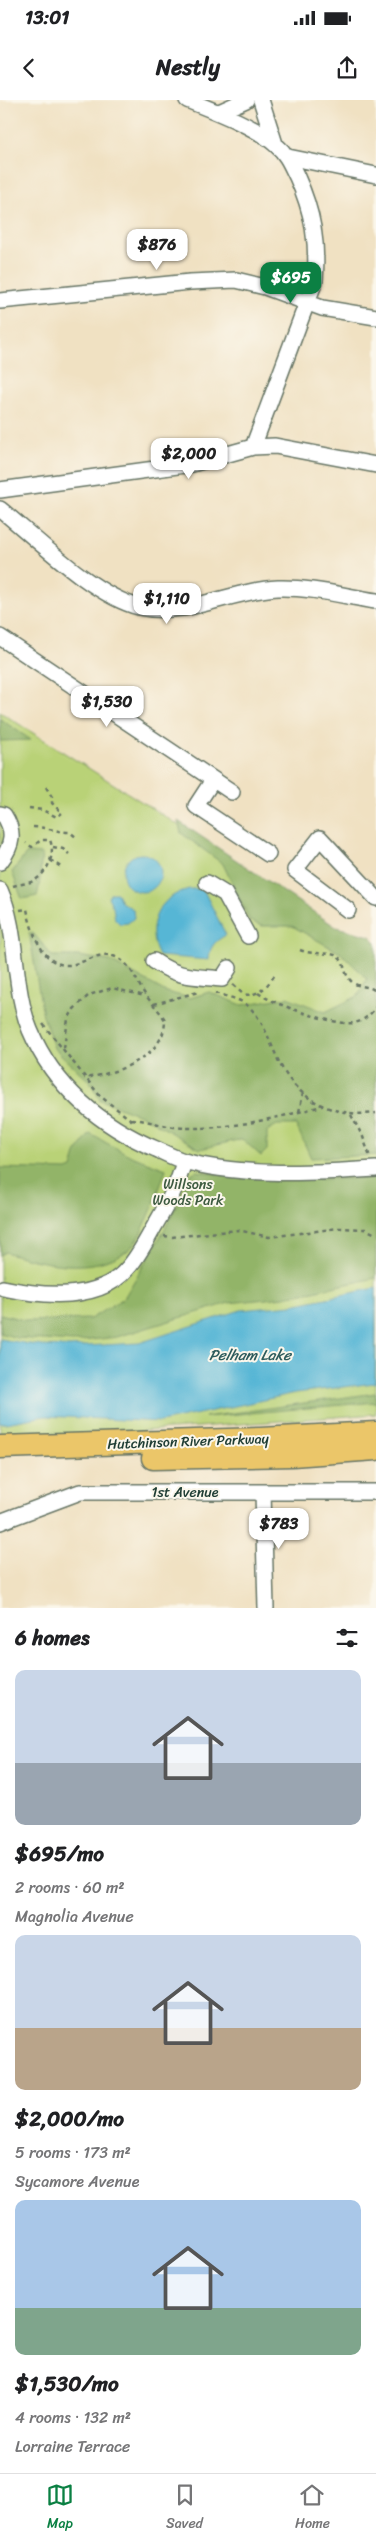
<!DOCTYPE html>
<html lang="en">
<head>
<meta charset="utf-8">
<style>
  :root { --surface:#fff; --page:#f6f6f6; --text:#202124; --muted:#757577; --line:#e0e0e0; --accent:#0b8043 }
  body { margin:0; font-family:Sriracha,sans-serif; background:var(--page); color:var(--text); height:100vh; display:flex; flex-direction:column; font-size:19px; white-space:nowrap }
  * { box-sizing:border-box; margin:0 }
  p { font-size:16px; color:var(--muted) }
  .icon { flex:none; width:28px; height:28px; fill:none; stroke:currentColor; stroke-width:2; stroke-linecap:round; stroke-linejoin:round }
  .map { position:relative; height:1508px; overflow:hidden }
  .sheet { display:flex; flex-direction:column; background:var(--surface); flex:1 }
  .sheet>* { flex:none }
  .price { position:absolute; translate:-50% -42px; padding:0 11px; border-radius:10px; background:#fff; color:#222; font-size:16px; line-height:32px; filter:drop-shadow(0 1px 2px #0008) }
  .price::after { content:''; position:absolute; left:50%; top:30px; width:15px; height:11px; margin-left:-8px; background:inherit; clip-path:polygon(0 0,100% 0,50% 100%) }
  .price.selected { background:var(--accent); color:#fff }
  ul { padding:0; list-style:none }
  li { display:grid; align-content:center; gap:10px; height:265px; padding:0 15px }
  li span { display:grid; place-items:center; height:155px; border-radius:10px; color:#555 }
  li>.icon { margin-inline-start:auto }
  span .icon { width:90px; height:90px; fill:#fffc; stroke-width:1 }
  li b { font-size:21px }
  h2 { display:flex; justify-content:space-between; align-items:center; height:60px; padding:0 15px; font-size:21px }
  .status { display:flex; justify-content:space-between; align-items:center; height:35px; padding:0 25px; background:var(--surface); direction:ltr }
  .status svg { height:14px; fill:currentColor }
  header { display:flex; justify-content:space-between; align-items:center; height:65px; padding:0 15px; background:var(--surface); font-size:22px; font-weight:700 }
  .menu { display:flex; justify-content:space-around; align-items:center; height:70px; border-top:1px solid var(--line); background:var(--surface); font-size:14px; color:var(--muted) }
  .menu a { display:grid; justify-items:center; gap:2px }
  .menu .selected { color:var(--accent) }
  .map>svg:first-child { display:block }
</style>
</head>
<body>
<div class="status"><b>13:01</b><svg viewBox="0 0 49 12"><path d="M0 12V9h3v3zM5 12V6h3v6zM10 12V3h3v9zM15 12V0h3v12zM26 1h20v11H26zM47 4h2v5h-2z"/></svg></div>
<header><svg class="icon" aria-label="back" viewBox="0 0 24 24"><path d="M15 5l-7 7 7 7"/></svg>Nestly<svg class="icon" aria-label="share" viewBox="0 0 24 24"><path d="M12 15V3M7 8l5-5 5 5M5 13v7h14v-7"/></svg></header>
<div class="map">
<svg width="376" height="1508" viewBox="0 0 376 1508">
  <rect width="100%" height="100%" fill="#fbf7ec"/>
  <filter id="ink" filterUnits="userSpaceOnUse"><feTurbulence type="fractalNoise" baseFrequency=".02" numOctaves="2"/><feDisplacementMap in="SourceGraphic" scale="10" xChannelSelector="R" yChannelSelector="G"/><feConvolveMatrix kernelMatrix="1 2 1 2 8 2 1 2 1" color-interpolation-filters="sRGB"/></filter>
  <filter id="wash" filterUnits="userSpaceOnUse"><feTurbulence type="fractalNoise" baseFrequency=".0096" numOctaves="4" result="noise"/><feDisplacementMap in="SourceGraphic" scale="20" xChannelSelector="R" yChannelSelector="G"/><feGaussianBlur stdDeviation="1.12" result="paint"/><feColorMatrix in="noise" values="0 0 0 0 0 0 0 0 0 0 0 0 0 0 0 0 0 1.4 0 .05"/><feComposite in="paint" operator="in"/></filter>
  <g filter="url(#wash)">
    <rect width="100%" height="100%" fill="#f0e1c2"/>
    <path fill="#b9d277" stroke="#6c8856" d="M0 612 175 723 376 870V1314L116 1333 0 1337Z"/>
    <path fill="#92b468" stroke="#58784e" d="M0 619 31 640 0 641Z
      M178 721 336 827 370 836 376 842V1055L311 1058 296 1025H277L267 1031V1050L261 1056 242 1039 200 1049 143 1016 100 1000 90 982 54 948 43 916 29 832 34 834 52 856H78L110 861 166 892 190 898 209 892 242 905 287 897 325 912 358 896 367 879 342 854 292 826H262L250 821 223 764 181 733Z
      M27 753 42 754C40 768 41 783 37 796L22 799 12 772Z
      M90 1034 133 1057 166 1069C160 1087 143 1140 127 1151 90 1175 44 1164 5 1152L0 1155V1068L67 1070 72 1068 77 1051Z
      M196 1071C259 1080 313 1080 376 1078V1178L284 1197 229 1203 117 1237 73 1242 17 1238 0 1233V1214L28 1221 90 1219 124 1198 166 1127 191 1074Z
      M376 1293V1302L205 1317Z"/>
    <path fill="#57b6d5" stroke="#3b7a84" d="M123 773a19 19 0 1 1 38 0a19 19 0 1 1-38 0Z
      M189 789H203L226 835C215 841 209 847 209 860L159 856C144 828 157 797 189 789Z
      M111 793H117L121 802 133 809 134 818 128 823 120 824 115 819 113 807 108 797Z
      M376 1188 375 1283 296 1293 161 1322 45 1316 0 1324V1239L42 1246 69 1247 139 1243 241 1210 292 1205Z"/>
  </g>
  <g filter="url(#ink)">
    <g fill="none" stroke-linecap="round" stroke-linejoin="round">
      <defs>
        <path id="minor" d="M187 0C212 10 257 27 276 45 287 54 291 65 297 77 313 112 318 143 315 181L253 347
          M261 0 275 44
          M219 12 246 0
          M288 57 376 75
          M0 201 190 182 236 180 265 187 322 208 376 217
          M0 390 192 364 253 347 275 346 376 365
          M0 409C37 439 94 496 139 507 187 518 231 490 278 488 310 487 344 496 376 501
          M0 537 232 692
          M213 680 196 706 268 754
          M0 714 4 715C15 732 13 745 0 762
          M207 783 225 794 248 836
          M0 790C19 834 12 886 30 930 54 987 101 1026 156 1049 165 1053 174 1058 184 1061 242 1077 316 1073 376 1069
          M348 810 295 770 320 738 376 798
          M154 861C179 878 192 876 222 879L229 868
          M3 1188C41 1196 99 1202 127 1169 138 1157 146 1141 154 1127 167 1105 178 1085 184 1061
          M263 1392 266 1508
          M0 1422 80 1392H376"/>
        <path id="highway" d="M0 1347 260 1339 376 1333
          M153 1358 292 1355 376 1349"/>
      </defs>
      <use href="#minor" stroke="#687666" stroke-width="18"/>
      <use href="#highway" stroke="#687666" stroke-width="25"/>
      <path stroke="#687666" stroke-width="2.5" stroke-dasharray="4 4" stroke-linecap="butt" d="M29 708 42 710 57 717 62 713 52 703V697L46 687
        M33 727C47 727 56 732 70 732L77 738
        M53 747 63 749 69 754
        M50 760 61 767
        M13 786C19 784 27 784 33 781 47 774 56 755 50 740H41L32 747 26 743
        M20 810 27 809C31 829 42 867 69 865 84 864 98 851 113 856 132 862 136 883 147 897 153 905 160 911 165 920 165 958 115 974 84 978
        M300 850C313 855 326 852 335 855 347 861 342 872 351 881 358 888 368 885 376 891
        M233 885 243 894C259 898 269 884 276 873
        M215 893C224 896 236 898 244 903 261 914 268 938 276 955 293 998 331 1018 376 1013
        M258 893C273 904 336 926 354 923 364 921 371 914 376 907
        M154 904 198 892
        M43 924 100 996 135 1023
        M64 948 68 919 74 909 89 895 112 888 145 896
        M299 1012 303 993
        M351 1015 363 1037 370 1057
        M132 1019C146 1020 159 1025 174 1027 220 1032 278 1018 322 1006
        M164 1136 172 1137 238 1130 269 1137 339 1128 365 1129 376 1134"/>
      <use href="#minor" stroke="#fff" stroke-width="15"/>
      <use href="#highway" stroke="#ebc669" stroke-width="22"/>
    </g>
  </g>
  <g text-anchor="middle" stroke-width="4" stroke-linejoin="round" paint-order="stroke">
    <g font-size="14" fill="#3e5b41" stroke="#fbf7ec">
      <text x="188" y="1089">Willsons<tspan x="188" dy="16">Woods Park</tspan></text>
    </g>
    <g font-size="14" fill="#1f3d34" stroke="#fbf7ec">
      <text transform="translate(188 1341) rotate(-2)" y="5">Hutchinson River Parkway</text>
      <text x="185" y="1397">1st Avenue</text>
    </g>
    <g font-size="15" font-style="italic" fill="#2d5b5c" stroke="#fbf7ec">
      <text x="250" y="1260">Pelham Lake</text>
    </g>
  </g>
</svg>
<b class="price" style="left:157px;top:171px">$876</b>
<b class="price selected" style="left:291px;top:204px">$695</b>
<b class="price" style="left:189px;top:380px">$2,000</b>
<b class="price" style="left:167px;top:525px">$1,110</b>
<b class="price" style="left:107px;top:628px">$1,530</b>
<b class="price" style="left:279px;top:1450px">$783</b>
</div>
<section class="sheet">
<h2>6 homes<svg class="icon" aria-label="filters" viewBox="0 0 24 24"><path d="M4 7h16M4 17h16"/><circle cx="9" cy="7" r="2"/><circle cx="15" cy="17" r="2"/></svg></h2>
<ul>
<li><span style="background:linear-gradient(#c9d6e8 60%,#9aa5b1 0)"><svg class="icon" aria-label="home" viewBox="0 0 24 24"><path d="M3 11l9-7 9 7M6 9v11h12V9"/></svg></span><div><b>$695/mo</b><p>2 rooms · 60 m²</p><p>Magnolia Avenue</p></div></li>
<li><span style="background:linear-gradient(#c9d6e8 60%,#b9a48a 0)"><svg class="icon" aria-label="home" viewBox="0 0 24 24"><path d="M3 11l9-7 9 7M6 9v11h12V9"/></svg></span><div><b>$2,000/mo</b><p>5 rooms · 173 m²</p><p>Sycamore Avenue</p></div></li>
<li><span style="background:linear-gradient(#a9c7e8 70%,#7fa58c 0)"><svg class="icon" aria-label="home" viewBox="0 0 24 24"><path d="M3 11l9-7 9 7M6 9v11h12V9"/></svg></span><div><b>$1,530/mo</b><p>4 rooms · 132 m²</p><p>Lorraine Terrace</p></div></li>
</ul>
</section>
<nav class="menu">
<a class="selected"><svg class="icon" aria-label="map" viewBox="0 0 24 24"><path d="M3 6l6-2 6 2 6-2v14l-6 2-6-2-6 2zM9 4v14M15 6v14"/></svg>Map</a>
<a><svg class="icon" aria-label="saved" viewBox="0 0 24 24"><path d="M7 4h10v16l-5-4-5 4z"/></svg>Saved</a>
<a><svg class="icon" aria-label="home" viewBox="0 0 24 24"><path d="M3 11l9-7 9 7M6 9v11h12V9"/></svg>Home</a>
</nav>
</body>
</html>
